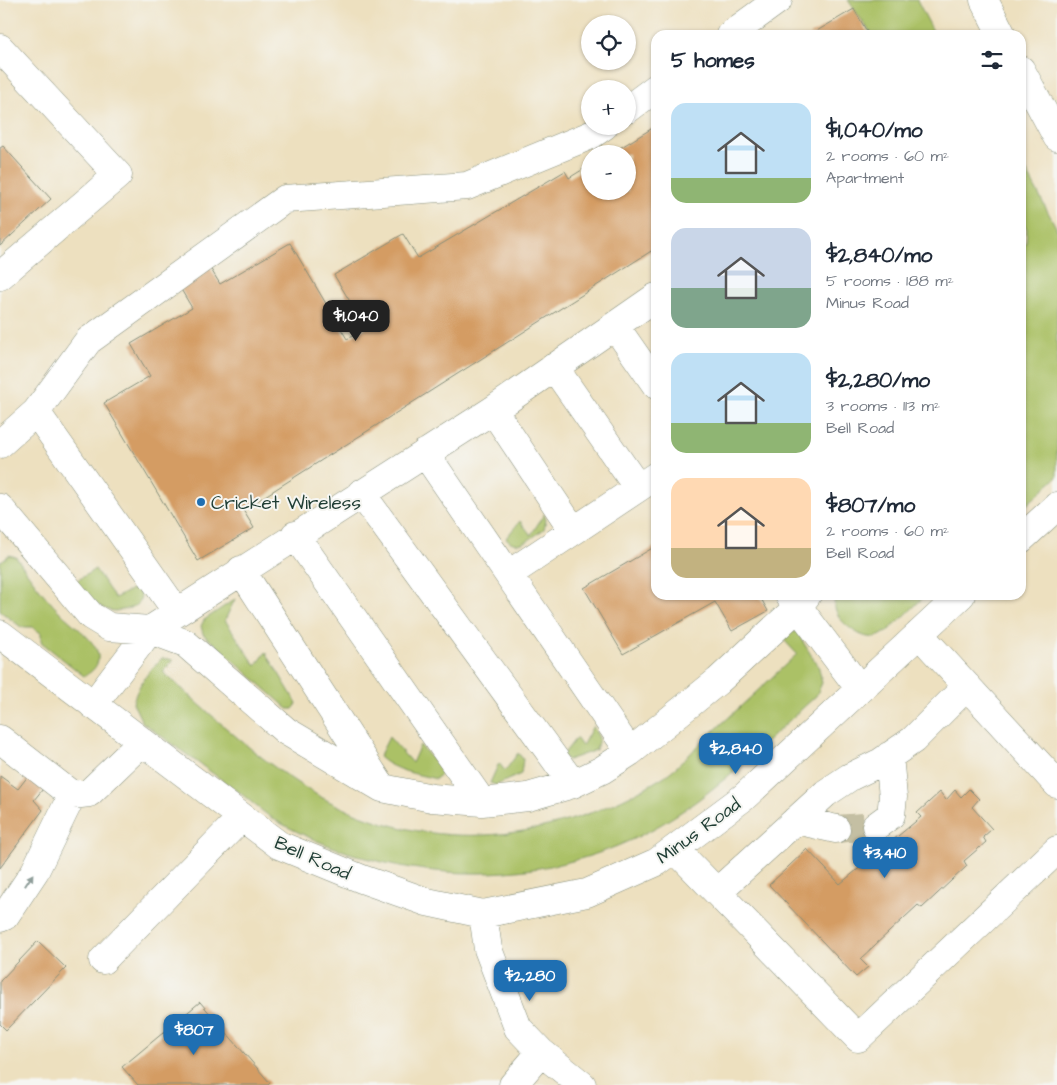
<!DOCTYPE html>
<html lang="en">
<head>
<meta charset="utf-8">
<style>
  :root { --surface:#fff; --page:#f2f2f3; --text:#1f2937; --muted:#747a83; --accent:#1f6fb2 }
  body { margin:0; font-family:"Architects Daughter",sans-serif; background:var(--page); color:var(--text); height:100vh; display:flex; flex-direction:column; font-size:19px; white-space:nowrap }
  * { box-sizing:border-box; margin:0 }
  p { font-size:16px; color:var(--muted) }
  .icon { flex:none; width:28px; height:28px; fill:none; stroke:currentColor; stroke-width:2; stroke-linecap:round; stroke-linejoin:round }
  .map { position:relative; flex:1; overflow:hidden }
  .panel { position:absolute; left:651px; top:30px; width:375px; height:570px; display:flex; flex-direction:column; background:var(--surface); border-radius:15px; box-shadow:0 1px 4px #0004 }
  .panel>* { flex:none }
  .tools { position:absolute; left:581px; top:15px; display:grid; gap:10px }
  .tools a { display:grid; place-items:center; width:55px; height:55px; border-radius:50%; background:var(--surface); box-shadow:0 1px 4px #0004; font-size:25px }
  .price { position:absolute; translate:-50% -42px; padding:0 11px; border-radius:10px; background:var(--accent); color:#fff; font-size:16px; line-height:32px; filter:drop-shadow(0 1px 2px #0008) }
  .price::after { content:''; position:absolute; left:50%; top:30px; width:15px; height:11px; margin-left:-8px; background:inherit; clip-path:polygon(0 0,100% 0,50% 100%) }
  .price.on { background:#222; color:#fff }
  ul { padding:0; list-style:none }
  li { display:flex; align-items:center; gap:15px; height:125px; padding:0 20px }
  li span { display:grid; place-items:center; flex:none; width:140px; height:100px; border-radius:15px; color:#555 }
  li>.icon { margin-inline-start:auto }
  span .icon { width:60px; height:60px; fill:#fffc; stroke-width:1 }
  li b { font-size:21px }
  h2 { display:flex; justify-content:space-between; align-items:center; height:60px; padding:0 20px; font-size:21px }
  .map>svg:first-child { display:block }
</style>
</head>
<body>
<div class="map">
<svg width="1057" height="1085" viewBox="0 0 1057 1085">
  <rect width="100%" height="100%" fill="#f6f6f2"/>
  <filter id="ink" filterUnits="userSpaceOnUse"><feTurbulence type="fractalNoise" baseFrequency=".02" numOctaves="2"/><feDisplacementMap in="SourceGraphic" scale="10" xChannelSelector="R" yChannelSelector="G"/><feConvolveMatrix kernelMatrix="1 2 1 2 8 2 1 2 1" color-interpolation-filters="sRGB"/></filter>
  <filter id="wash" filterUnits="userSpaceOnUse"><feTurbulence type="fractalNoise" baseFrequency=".0096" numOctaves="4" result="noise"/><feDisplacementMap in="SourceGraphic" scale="20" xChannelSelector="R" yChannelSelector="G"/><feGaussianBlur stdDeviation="1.12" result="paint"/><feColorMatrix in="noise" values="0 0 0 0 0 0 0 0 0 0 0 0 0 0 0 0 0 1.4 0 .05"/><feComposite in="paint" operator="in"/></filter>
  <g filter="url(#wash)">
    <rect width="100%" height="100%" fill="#ede0bf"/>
    <path fill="#abc166" stroke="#657f4d" d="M848 0H917L935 35H872Z
      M1021 161 1057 229V477L1021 510V246L1026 243 1027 229 1021 219Z
      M544 514 546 520 544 529C532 537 519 552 506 538L520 521 531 535Z
      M9 555 16 557C30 576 43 596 60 612 71 624 91 636 97 651 101 663 94 671 84 676L41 642V633L32 627H21L0 611V562Z
      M95 569 115 598 138 586 141 597 137 605C105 620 96 604 75 582Z
      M835 595H926C916 604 890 632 879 636 866 641 853 631 844 623 837 616 832 605 835 595Z
      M235 599 225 620 256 666 266 652 297 704 293 709H288L203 634 201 626 204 620Z
      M791 631 797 632 819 668 822 683 816 696C764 743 713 797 651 830 539 891 397 885 286 826 269 818 254 804 239 792 206 769 174 745 142 722L133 703C138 684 148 672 162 658L173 660 163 672C212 715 262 764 319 796 432 858 557 843 663 777 679 767 692 751 705 739 736 711 766 683 797 654L784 640Z
      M593 726 599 738 596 750 568 760 562 756 576 738 582 746Z
      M389 737 412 763 420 745 443 771 436 779C417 774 394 771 379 757Z
      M518 753 523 759 521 774 496 785 490 783 499 763 505 771Z"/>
    <g id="blocks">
      <path fill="#d49c64" d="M854 9 869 35H810Z
        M656 126V248L243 510 254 528 198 561 104 403 150 376 131 344 192 308 176 281 207 263 220 284 290 243 347 339 366 328 334 275 403 234 418 258 565 171 569 178 590 165V191H628V154H610Z
        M3 146 51 199 0 246V148Z
        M656 546V595H759L768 611 732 631 715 602 623 654 584 588Z
        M32 771 47 784 34 800 43 810 0 868V776L18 789Z
        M969 789 979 799 972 807 992 829 983 837 986 842 964 861 967 866 922 908 918 905 860 959 868 967 856 977 769 885 807 849 840 884 921 817 917 813 940 792 946 800 955 790 961 797Z
        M38 941 66 968 6 1030 0 1024V981Z
        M200 1002 270 1083 268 1085H138L122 1067Z"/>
    </g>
  </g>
  <g filter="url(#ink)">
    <use href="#blocks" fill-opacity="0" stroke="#868e7a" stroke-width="1"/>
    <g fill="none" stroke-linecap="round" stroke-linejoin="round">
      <path stroke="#c4bfa3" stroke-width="28" stroke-dasharray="28 14" stroke-linecap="butt" d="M836 829 876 826"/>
      <defs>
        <path id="minor" d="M730 35 778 0
          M0 48 118 175 0 276
          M628 109 656 88
          M615 326 656 385
          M554 367 638 488
          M493 410 573 530
          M36 412 177 612
          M0 444 36 412 88 341 285 199 467 186 591 135 604 126
          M425 453 630 752
          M361 493 573 784
          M0 508 91 616 109 627 150 630 493 410 656 297
          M295 535 482 802
          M1021 539 1057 506
          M241 570 379 783
          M509 574 656 476
          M789 595 860 689
          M0 634 279 845 362 879 427 902 483 914 587 893 657 862 744 797 961 595
          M919 634 1057 784
          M93 705 150 630 185 643 286 731 382 788 432 798 482 802 528 797 573 784 602 770 630 752 718 681 797 608 807 595
          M0 739 72 795 89 793 142 742
          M796 820 836 829
          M876 826 891 815 893 797 889 756
          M675 849 858 1038 1057 850
          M717 892 826 793 850 777 881 762 913 740 967 686
          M483 914 488 949 518 1028 541 1052 582 1085
          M0 918 5 916 35 871 72 795
          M103 960 242 817
          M513 1085 541 1052"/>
        <path id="major" d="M984 0 1002 35
          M1021 70 1057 137"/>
      </defs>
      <use href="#minor" stroke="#868e7a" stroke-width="29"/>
      <use href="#major" stroke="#868e7a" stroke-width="29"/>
      <use href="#minor" stroke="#fff" stroke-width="28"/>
      <use href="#major" stroke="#fff" stroke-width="28"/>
    </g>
    <defs><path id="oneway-solid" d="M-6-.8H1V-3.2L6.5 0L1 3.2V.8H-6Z" transform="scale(1.25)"/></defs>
    <use fill="#8f9e9a" href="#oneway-solid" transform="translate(29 880) rotate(-57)"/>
  </g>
  <circle fill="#1f6fb2" stroke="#f6f6f2" stroke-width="2" cx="201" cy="502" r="5"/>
  <g text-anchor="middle" stroke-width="4" stroke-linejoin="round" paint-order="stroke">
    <g font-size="19" fill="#1f3d34" stroke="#f6f6f2" text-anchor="start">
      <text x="211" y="509">Cricket Wireless</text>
    </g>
    <g font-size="19" fill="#1f3d34" stroke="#f6f6f2">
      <text transform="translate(698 830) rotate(-36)" y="7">Minus Road</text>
      <text transform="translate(313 857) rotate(24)" y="7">Bell Road</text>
    </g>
  </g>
</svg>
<div class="tools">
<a><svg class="icon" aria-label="locate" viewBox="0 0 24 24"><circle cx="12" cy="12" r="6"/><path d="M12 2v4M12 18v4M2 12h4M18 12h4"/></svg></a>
<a>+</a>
<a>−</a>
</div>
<b class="price on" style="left:356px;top:342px">$1,040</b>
<b class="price" style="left:736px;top:775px">$2,840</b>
<b class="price" style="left:885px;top:879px">$3,410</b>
<b class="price" style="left:530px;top:1002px">$2,280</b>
<b class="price" style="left:194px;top:1056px">$807</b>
<section class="panel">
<h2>5 homes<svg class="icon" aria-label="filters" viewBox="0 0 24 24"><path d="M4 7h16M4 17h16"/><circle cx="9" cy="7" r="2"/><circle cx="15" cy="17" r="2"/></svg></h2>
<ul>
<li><span style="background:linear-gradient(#bfe0f5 75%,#8fb573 0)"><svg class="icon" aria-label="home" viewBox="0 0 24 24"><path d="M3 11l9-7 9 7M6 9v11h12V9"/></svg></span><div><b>$1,040/mo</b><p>2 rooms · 60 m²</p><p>Apartment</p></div></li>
<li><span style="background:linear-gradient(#c9d6e8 60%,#7fa58c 0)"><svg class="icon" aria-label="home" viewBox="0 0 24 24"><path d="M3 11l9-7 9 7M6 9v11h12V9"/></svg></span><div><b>$2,840/mo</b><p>5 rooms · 188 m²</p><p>Minus Road</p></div></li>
<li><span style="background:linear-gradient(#bfe0f5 70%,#8fb573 0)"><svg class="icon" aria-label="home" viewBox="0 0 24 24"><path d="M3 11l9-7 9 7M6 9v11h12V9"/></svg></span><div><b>$2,280/mo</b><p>3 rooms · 113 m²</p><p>Bell Road</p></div></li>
<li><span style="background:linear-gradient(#ffd9b3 70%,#c2b280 0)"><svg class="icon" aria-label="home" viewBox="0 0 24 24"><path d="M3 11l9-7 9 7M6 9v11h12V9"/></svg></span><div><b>$807/mo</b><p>2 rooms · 60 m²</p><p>Bell Road</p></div></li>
</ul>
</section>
</div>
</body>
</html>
